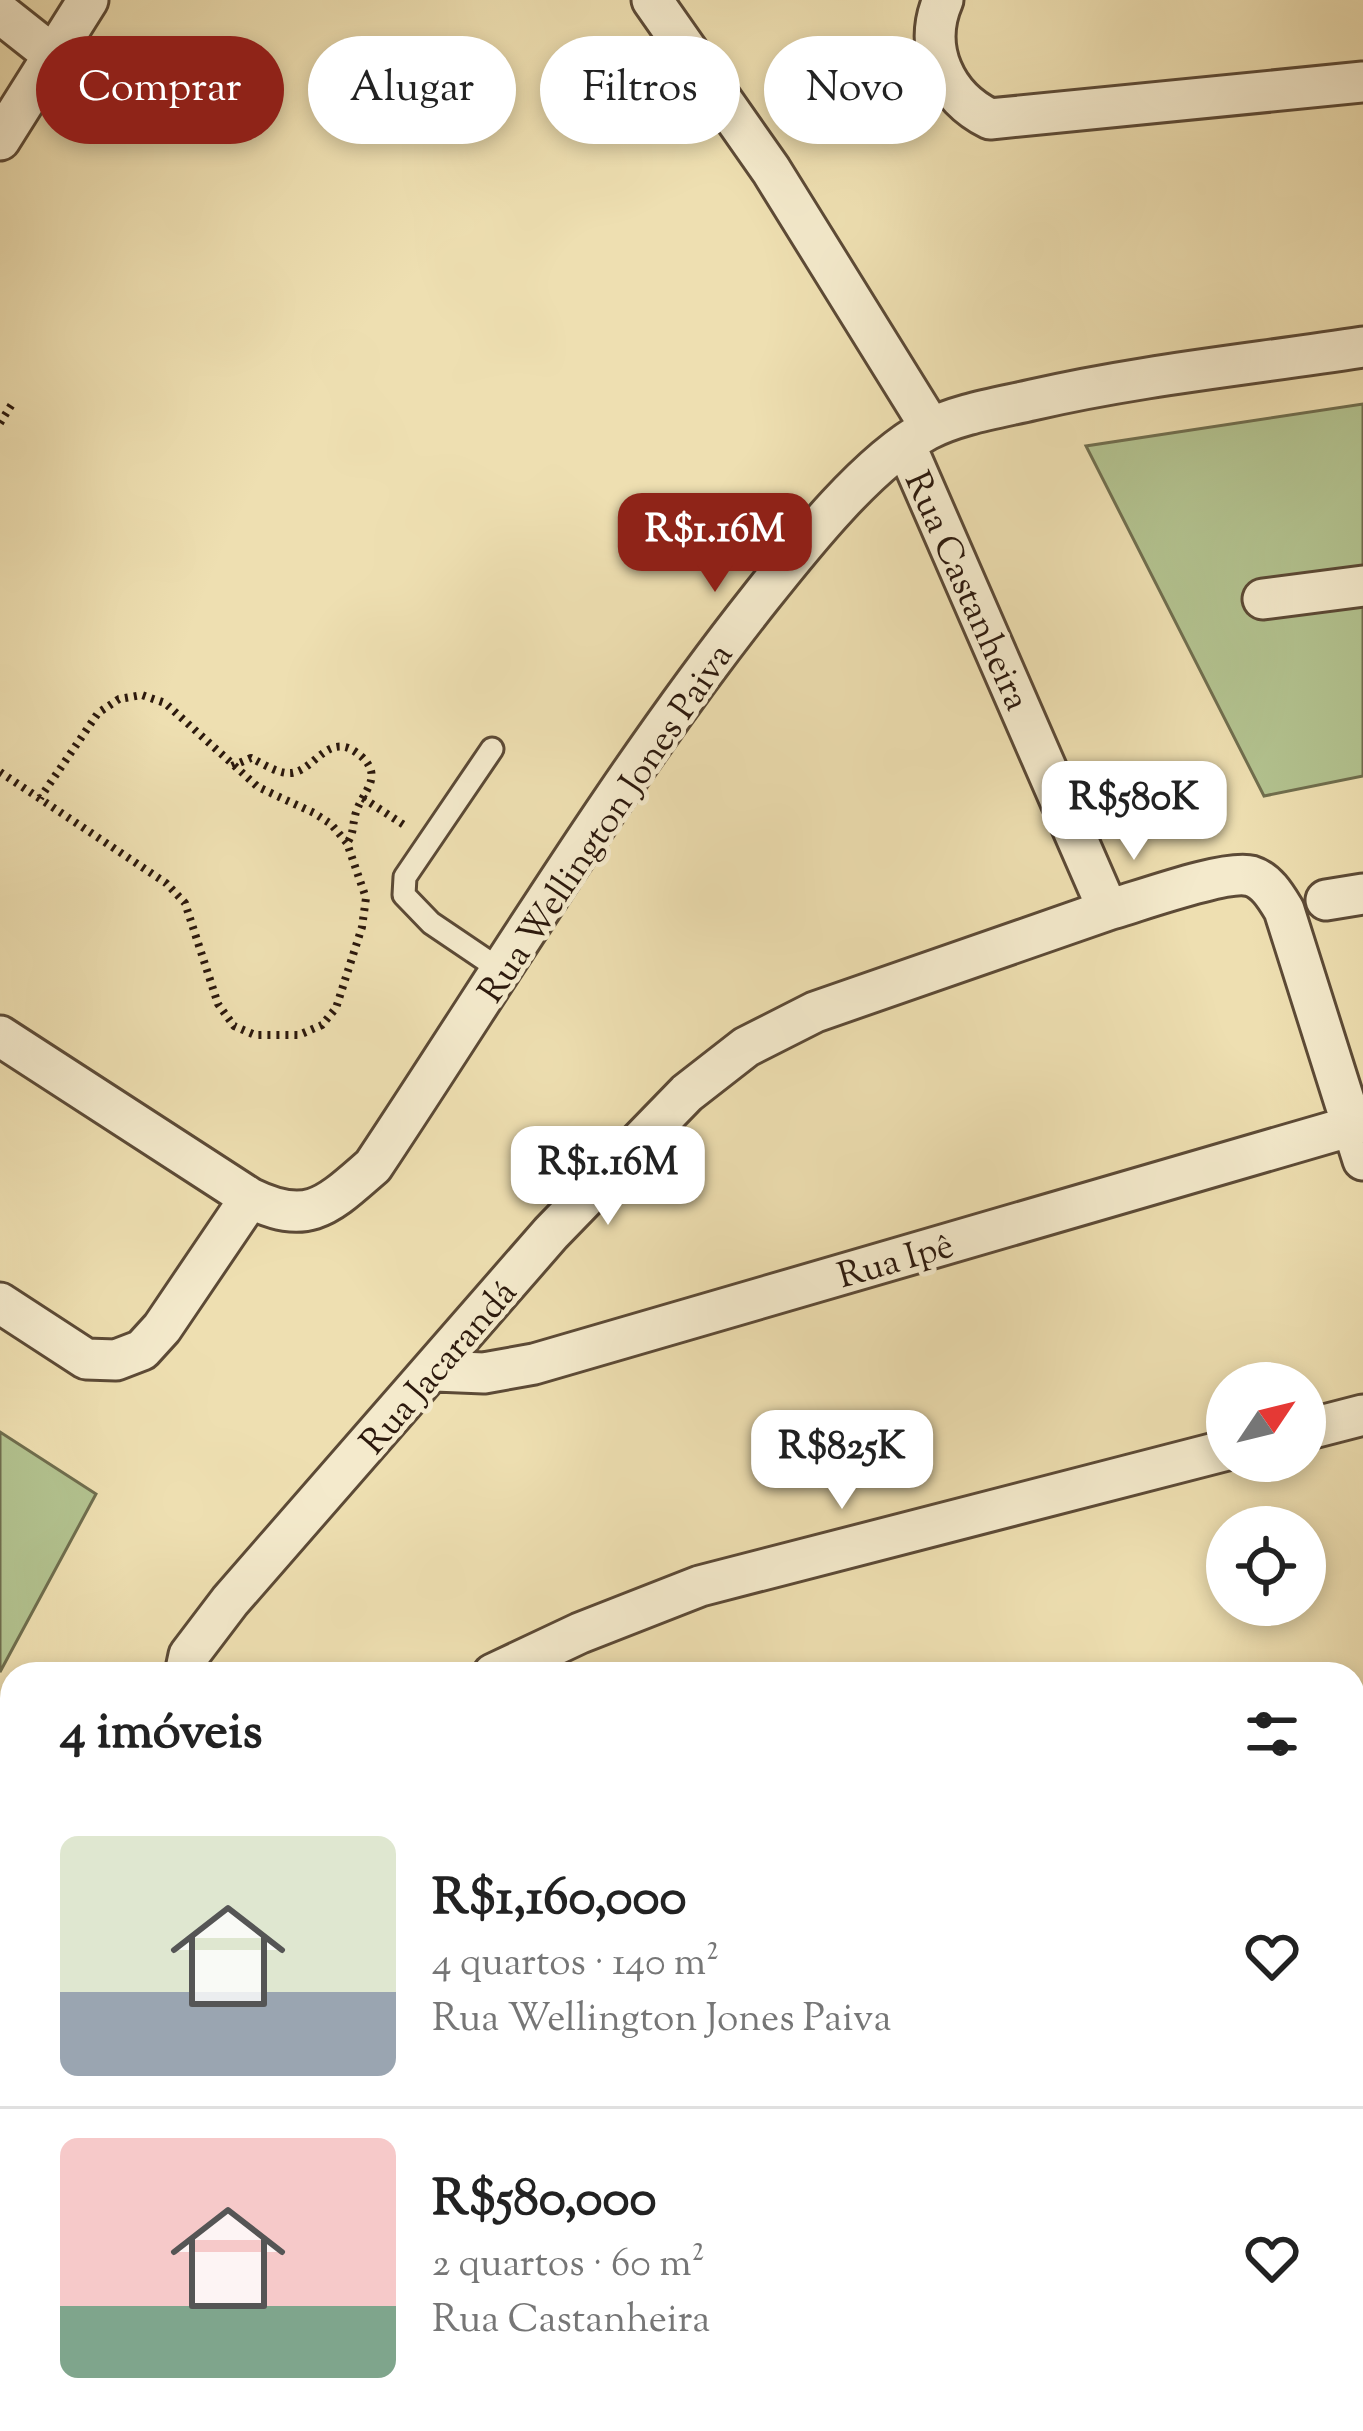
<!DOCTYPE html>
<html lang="pt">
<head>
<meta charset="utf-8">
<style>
  :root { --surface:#fff; --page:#f6f6f6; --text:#222; --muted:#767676; --line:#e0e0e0; --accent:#8f2418 }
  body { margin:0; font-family:"Sorts Mill Goudy",serif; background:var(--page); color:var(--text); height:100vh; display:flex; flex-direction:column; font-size:45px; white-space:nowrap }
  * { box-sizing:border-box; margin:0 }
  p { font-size:39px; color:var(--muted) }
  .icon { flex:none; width:66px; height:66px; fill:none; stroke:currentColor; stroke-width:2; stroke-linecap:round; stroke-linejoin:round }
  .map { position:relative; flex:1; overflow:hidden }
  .side { position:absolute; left:0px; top:1662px; width:1365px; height:771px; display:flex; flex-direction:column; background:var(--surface); border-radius:36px 36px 0 0; box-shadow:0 6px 18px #0003 }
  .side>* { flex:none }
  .hud { position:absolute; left:36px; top:36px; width:1293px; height:108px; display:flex; gap:24px }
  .needle { width:78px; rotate:55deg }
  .fabs { position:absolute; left:1206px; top:1362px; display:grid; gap:24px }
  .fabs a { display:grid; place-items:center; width:120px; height:120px; border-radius:50%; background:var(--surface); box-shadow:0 6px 18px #0003; font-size:60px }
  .price { position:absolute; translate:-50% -102px; padding:0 27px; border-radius:24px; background:#fff; color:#222; font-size:39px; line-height:78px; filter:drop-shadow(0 3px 6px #0008) }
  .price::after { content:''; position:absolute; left:50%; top:72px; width:36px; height:27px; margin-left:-18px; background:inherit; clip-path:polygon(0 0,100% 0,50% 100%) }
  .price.on { background:var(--accent); color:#fff }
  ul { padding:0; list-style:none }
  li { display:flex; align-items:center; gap:36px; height:300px; padding:0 60px }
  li+li { border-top:3px solid var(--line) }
  li span { display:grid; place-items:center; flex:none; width:336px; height:240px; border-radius:18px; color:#555 }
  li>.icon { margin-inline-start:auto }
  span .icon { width:144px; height:144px; fill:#fffc; stroke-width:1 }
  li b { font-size:51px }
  h2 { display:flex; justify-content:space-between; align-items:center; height:144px; padding:0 60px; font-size:51px }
  .pill { padding:0 42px; border-radius:54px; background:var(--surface); box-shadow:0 6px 18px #0003; font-size:42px; line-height:108px }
  .pill.on { background:var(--accent); color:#fff }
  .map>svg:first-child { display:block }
</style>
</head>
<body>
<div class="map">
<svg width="1363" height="2431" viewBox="0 0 1363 2431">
  <rect width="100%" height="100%" fill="#eedfb1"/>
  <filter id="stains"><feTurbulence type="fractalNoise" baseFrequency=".00167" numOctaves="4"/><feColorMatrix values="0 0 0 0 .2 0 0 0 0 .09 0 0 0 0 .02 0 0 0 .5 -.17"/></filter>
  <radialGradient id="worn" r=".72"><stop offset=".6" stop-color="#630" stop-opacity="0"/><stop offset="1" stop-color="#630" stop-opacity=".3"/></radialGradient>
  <path fill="#b3c390" stroke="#706e4e" stroke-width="3" d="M1363 404V776L1264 796 1086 446Z
    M0 1432 96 1494 0 1672Z"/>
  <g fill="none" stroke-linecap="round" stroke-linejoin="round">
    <path stroke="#6d7b6e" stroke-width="12" d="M1353 2089 1363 2087
      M529 2431 538 2421"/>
    <defs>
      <path id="service" d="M492 749 405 877 404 895 431 923 502 971"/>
      <path id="minor" d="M652 0 771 170 931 428
        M943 0C922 48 945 97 990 119L1363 82
        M0 13 53 55
        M0 140 88 0
        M905 444 1108 910C1137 902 1226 869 1251 876 1267 881 1276 897 1284 910L1363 1160
        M1263 599 1363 586
        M1326 900 1363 894
        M0 1036 250 1198C309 1227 328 1205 373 1166 500 975 619 776 761 597 803 544 868 462 927 430 958 414 997 408 1032 400 1140 375 1253 364 1363 347
        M0 1303 86 1359 116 1360 142 1350 162 1328 250 1198
        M435 1371 484 1373 534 1364 1352 1126
        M1305 1430 1363 1415
        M185 1674 189 1655 230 1601 551 1233 687 1093 746 1047 815 1012 1108 910
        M493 1674 580 1633 700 1586 1227 1450
        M1353 1720 1363 1718
        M0 1954 12 1943
        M1353 2010 1363 2009
        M1353 2163 1363 2161
        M1353 2231 1363 2230
        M0 2264 12 2256
        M0 2294 12 2307
        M1353 2382 1360 2431
        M120 2421 129 2431
        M1035 2421 1036 2431
        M434 2431 445 2421
        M736 2431 750 2421"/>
    </defs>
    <use href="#service" stroke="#5c4a36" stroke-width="27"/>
    <use href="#minor" stroke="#5c4a36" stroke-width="45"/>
    <path stroke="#2c190d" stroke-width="8" stroke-dasharray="3 6" stroke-linecap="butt" d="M0 423 12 404
      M232 766 251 758C264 764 282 777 296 772 311 767 321 750 336 747 347 745 355 751 362 757 385 779 360 793 355 816 352 828 354 833 347 843
      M0 772 166 883 185 903 218 1004 234 1026 255 1035H299L322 1025 336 1008 362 927 366 898 347 843 331 824 314 813 258 787 165 703 142 695 119 699 98 713 40 798
      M363 798 407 827"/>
    <use href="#service" stroke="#f4eacc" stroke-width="21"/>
    <use href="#minor" stroke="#f4eacc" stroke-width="39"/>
  </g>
  <g text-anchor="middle" stroke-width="10" stroke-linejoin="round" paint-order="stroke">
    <g font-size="36" fill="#2c190d" stroke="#f4eacc">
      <text transform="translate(969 590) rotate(66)" y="13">Rua Castanheira</text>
      <text transform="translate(604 822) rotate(-56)" y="13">Rua Wellington Jones Paiva</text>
      <text transform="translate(895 1259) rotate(-16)" y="13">Rua Ipê</text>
      <text transform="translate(437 1366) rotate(-49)" y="13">Rua Jacarandá</text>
    </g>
  </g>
  <rect width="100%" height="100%" filter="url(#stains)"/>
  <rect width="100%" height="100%" fill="url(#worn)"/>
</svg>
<div class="fabs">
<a><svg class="needle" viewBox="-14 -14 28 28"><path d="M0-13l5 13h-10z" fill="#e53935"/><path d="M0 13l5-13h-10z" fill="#767676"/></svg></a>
<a><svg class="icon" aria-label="locate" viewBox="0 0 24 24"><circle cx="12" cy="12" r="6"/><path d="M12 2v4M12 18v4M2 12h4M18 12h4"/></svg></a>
</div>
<b class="price on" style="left:715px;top:595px">R$1.16M</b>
<b class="price" style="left:1134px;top:863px">R$580K</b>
<b class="price" style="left:608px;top:1228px">R$1.16M</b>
<b class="price" style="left:842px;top:1512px">R$825K</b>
<div class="hud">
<a class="pill on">Comprar</a>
<a class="pill">Alugar</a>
<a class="pill">Filtros</a>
<a class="pill">Novo</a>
</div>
<section class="side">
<h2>4 imóveis<svg class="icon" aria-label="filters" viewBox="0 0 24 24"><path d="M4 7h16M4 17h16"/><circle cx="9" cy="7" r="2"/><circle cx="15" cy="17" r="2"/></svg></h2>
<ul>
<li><span style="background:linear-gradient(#dfe7d0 65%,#9aa5b1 0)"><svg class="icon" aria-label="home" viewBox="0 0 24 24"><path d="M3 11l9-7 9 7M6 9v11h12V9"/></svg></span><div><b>R$1,160,000</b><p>4 quartos · 140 m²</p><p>Rua Wellington Jones Paiva</p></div><svg class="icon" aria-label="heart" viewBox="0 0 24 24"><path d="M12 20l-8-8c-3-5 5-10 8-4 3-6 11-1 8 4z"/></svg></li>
<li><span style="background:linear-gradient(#f6c9c9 70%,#7fa58c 0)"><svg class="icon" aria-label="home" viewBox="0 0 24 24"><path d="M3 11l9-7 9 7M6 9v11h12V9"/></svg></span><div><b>R$580,000</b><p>2 quartos · 60 m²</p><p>Rua Castanheira</p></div><svg class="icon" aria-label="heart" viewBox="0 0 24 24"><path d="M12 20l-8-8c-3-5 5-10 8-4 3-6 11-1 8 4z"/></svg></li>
</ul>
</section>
</div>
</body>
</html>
